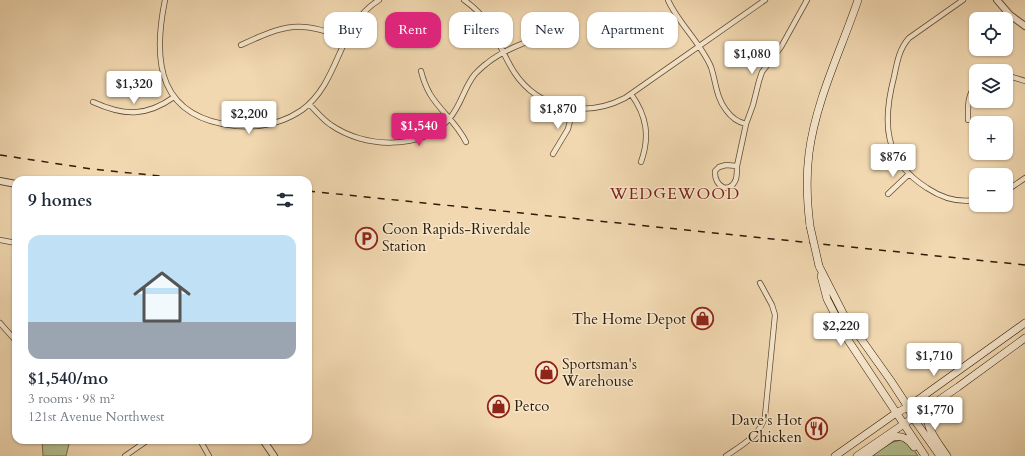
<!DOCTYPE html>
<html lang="en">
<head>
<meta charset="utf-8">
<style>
  :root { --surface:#fff; --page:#f2f2f3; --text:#1f2937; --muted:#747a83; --accent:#db2777 }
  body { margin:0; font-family:Cardo,serif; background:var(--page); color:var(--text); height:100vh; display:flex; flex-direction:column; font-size:15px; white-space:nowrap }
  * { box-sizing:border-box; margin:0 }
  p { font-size:13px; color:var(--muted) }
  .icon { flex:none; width:22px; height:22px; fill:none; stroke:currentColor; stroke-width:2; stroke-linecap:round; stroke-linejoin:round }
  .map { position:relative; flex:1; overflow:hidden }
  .side { position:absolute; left:12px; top:176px; width:300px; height:268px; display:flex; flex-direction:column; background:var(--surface); border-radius:12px; box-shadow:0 1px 3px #0004 }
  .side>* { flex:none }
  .hud { position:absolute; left:324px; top:12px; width:380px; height:36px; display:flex; gap:8px }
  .buttons { position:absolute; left:969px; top:12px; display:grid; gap:8px }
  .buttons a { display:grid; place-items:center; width:44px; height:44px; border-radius:8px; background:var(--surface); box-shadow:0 1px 3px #0004; font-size:20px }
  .price { position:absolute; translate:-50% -34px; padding:0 9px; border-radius:4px; background:#fff; color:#222; font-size:13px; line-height:26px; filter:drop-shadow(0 1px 2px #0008) }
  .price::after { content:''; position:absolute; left:50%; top:24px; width:12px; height:9px; margin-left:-6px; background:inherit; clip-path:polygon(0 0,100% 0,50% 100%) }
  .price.current { background:var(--accent); color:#fff }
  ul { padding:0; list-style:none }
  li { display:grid; align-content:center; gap:8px; height:212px; padding:0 16px }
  li span { display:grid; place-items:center; height:124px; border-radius:12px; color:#555 }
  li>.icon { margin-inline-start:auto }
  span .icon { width:72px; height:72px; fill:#fffc; stroke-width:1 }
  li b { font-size:17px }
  h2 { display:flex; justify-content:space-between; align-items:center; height:48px; padding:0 16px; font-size:17px }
  .chip { padding:0 14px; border-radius:12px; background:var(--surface); box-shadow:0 1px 3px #0004; font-size:14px; line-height:36px }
  .chip.current { background:var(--accent); color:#fff }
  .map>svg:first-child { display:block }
</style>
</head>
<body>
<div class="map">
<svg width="1025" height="456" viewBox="0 0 1025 456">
  <rect width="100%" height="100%" fill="#f1d8b1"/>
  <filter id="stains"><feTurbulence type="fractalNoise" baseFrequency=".005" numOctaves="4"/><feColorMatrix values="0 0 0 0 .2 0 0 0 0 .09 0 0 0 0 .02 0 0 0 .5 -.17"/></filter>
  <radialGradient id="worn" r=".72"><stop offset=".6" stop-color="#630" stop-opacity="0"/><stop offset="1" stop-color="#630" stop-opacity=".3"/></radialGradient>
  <path fill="#b4c091" stroke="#726e4c" d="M42 440H70L66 456H43Z
    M901 440 910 444 918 456H869L893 442Z"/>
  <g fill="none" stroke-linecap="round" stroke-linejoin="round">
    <defs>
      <path id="minor" d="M165 0C152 64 159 118 236 126 259 128 283 123 302 110 341 81 337 26 379 0
        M464 0C494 21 496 43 514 72 539 110 586 118 625 98L765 0
        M668 0C678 23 701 43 711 67 716 82 716 97 726 110 731 117 737 122 746 124
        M963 0 909 38C899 49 897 63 894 77 882 123 884 161 927 188 942 198 958 203 976 200
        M241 45C284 25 301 19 346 39
        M421 71C423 79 426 87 430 94 441 112 456 122 466 142
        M1006 75 1025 81
        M631 94C647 116 650 137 641 162
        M93 102C124 116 146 117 174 97
        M309 104C316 111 323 120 331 125 364 148 421 151 449 119 461 106 464 87 475 74 478 71 482 67 486 64 509 45 547 34 576 27
        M968 120C968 106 967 96 976 85
        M553 154 568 129 573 109
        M726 165 737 166C737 170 737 175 736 179 730 195 714 187 715 171L719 167Z
        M737 166 746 124 753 105 759 81 762 72 781 47 807 0
        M1006 191 1025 178
        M888 194 908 175
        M0 240 16 243
        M0 323 16 341
        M200 440 209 456
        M125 456 148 440
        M726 456C742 445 761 435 765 416L775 315 772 305 760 283"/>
      <path id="tertiary" d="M997 0 1010 15 1025 26
        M0 181 16 184
        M263 440 274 456"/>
      <path id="secondary" d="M810 226C807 202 806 177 809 153 816 100 841 50 858 0
        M819 266 844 315 891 381 908 407 913 418 940 456
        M821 276 827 299 848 340 925 456
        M941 403C936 407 929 413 928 420 927 430 942 448 947 456
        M835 456 896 413 908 407 1025 323
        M857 456 958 387 1025 338
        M866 456 893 437C903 435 908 439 914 447"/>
    </defs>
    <use href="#minor" stroke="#604c32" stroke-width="6"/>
    <use href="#tertiary" stroke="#604c32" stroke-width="8"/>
    <use href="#secondary" stroke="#2f1d08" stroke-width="8"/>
    <use href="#minor" stroke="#f6e6cc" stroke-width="4.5"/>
    <use href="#tertiary" stroke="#f6e6cc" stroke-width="6"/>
    <use href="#secondary" stroke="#f6e6cc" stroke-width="7"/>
    <path stroke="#2f1d08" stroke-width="1.5" stroke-dasharray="7 7" stroke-linecap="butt" d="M0 155 92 169 198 180
      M308 191 1025 265"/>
    <defs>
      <path id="secondary-bridge" d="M810 226 819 266"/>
    </defs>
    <use href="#secondary-bridge" stroke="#2f1d08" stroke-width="8" stroke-linecap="butt"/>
    <use href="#secondary-bridge" stroke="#f6e6cc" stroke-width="7"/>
  </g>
  <defs>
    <symbol id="parking-ring" viewBox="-11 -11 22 22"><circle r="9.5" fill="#f6e6cc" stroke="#8f2418" stroke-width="1.5"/><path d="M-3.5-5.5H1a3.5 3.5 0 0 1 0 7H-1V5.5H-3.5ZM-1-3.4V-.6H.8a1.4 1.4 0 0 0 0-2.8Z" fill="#8f2418"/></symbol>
    <symbol id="shop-ring" viewBox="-11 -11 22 22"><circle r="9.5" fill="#f6e6cc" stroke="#8f2418" stroke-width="1.5"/><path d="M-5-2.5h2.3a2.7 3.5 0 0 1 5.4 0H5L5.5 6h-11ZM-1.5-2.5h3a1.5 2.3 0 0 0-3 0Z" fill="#8f2418"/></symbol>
    <symbol id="restaurant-ring" viewBox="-11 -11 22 22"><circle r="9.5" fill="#f6e6cc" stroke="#8f2418" stroke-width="1.5"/><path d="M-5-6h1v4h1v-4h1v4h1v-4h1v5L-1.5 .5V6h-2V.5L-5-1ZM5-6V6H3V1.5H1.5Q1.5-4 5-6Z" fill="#8f2418"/></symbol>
  </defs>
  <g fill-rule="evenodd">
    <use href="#parking-ring" x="354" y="226" width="25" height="25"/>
    <use href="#shop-ring" x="690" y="306" width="25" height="25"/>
    <use href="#shop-ring" x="534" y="360" width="25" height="25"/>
    <use href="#shop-ring" x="486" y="394" width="25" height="25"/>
    <use href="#restaurant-ring" x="804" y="416" width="25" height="25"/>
  </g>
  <g text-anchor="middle" stroke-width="3" stroke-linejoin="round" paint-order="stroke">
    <g font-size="15" fill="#2f1d08" stroke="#f6e6cc" text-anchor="start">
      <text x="382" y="234">Coon Rapids-Riverdale<tspan x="382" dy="17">Station</tspan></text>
      <text x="686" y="324" text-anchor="end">The Home Depot</text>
      <text x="562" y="369">Sportsman's<tspan x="562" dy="17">Warehouse</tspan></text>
      <text x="514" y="411">Petco</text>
      <text x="802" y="425" text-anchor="end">Dave's Hot<tspan x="802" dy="17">Chicken</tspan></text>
    </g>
    <g font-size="16" letter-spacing="1" fill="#7a1f14" stroke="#f6e6cc">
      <text x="675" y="199">WEDGEWOOD</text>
    </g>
  </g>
  <rect width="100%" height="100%" filter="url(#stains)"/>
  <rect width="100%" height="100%" fill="url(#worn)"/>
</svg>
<div class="buttons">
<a><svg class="icon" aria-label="locate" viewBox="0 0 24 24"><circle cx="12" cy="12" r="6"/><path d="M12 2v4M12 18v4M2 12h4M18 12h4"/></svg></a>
<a><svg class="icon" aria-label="layers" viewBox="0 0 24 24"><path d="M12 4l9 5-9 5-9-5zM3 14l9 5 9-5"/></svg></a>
<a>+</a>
<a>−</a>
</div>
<b class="price" style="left:752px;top:75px">$1,080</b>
<b class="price" style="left:134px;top:105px">$1,320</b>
<b class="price" style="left:558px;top:130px">$1,870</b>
<b class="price" style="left:249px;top:135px">$2,200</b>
<b class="price current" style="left:419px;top:147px">$1,540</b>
<b class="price" style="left:893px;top:178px">$876</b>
<b class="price" style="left:841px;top:347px">$2,220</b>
<b class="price" style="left:934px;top:377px">$1,710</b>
<b class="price" style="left:935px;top:431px">$1,770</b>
<div class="hud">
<a class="chip">Buy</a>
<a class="chip current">Rent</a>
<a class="chip">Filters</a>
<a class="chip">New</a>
<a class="chip">Apartment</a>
</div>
<section class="side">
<h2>9 homes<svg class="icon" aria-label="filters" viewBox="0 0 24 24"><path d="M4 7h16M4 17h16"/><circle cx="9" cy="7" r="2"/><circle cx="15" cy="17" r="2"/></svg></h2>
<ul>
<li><span style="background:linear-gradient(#bfe0f5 70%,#9aa5b1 0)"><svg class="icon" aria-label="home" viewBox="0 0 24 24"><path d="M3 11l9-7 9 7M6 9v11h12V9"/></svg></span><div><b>$1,540/mo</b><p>3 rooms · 98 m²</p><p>121st Avenue Northwest</p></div></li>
</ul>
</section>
</div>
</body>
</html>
